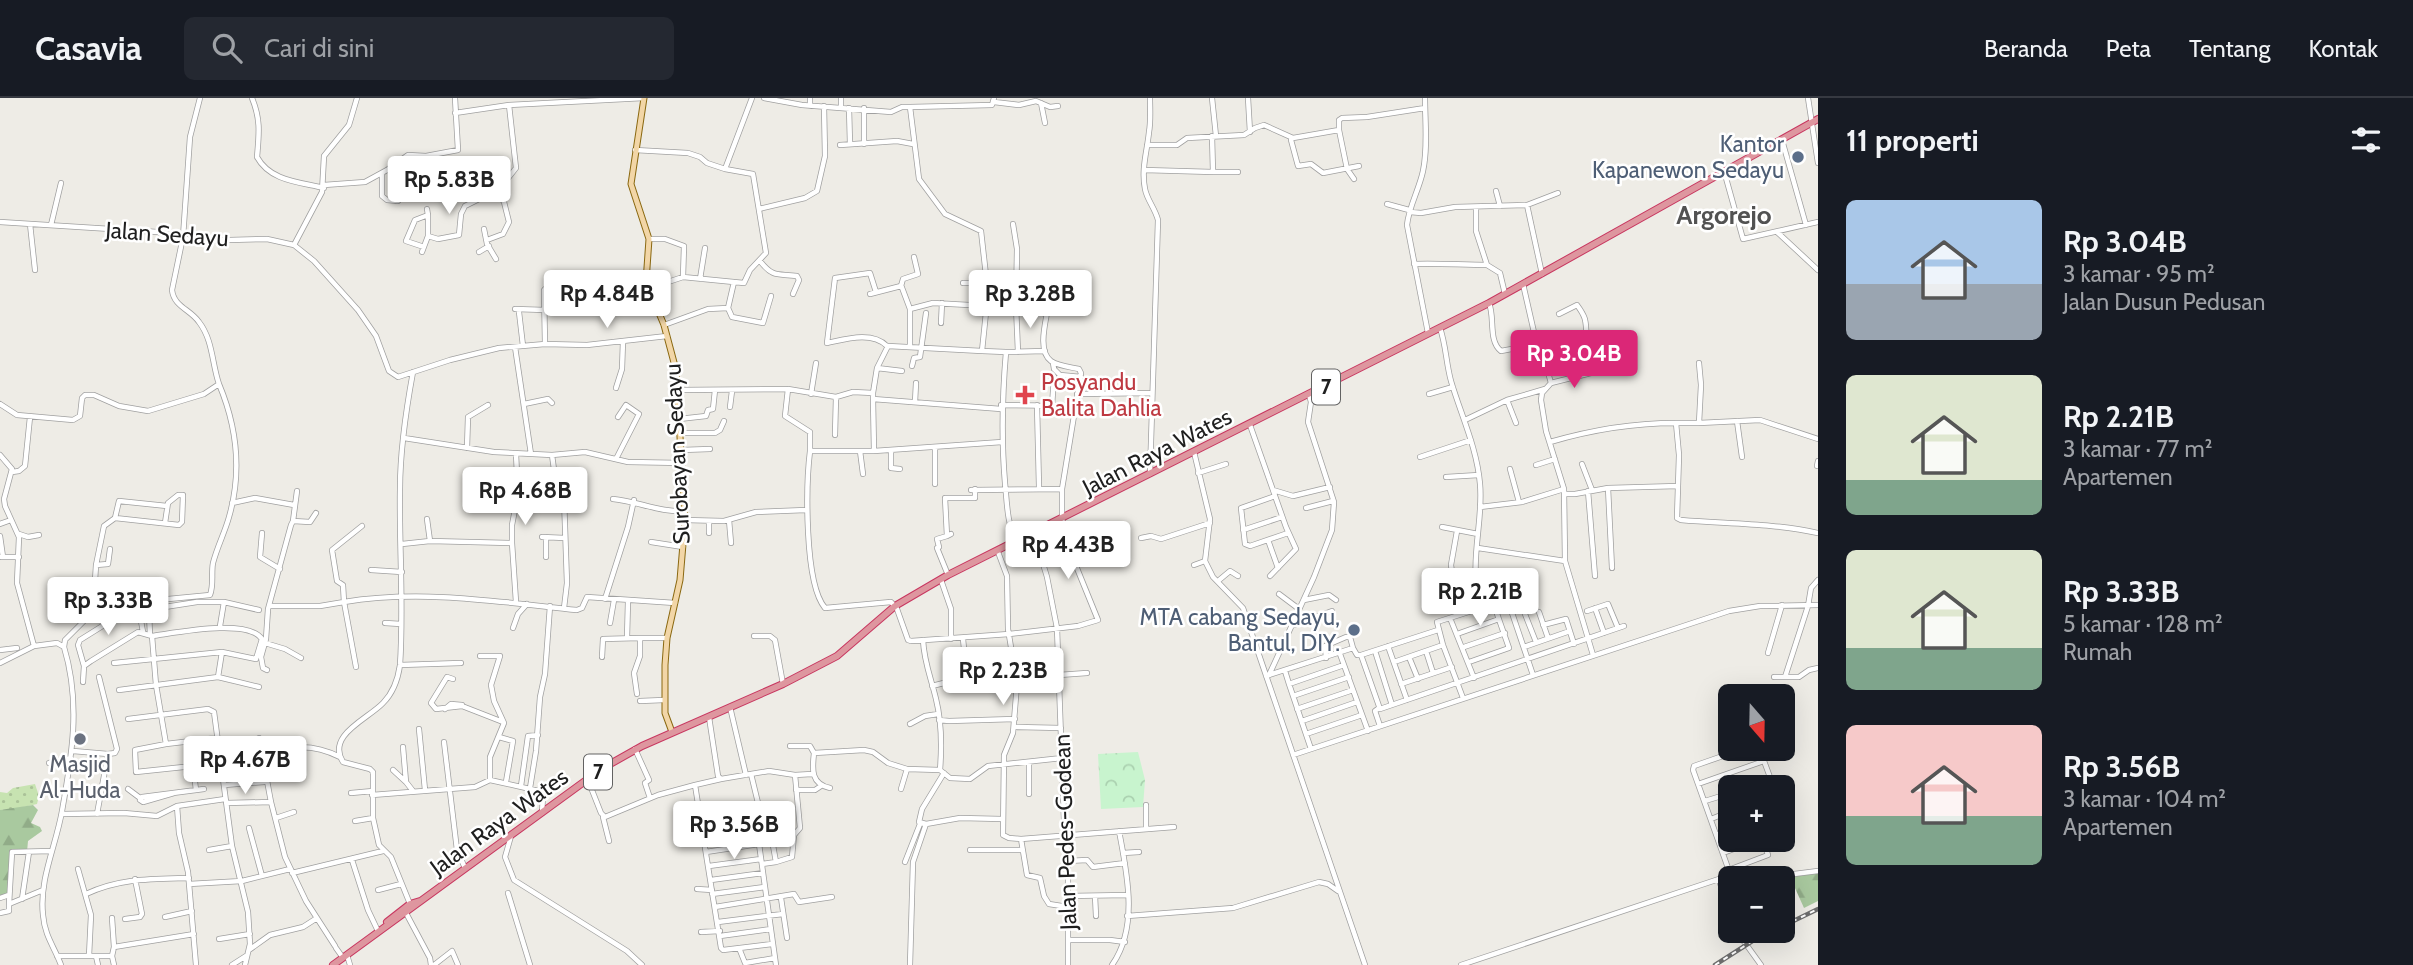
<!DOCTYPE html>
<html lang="id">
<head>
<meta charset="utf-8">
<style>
  :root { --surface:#171b24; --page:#242831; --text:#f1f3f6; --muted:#9ea1a6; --line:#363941; --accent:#db2777 }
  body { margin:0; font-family:Cabin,sans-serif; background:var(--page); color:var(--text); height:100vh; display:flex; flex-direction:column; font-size:26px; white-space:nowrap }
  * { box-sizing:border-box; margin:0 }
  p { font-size:23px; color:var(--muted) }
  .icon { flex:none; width:38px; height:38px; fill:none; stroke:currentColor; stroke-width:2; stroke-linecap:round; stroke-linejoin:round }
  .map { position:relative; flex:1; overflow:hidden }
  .side { display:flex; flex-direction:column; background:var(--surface); width:595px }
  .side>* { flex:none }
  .needle { width:46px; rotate:160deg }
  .buttons { position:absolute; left:1718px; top:586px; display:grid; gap:14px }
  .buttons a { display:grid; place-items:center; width:77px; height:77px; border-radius:10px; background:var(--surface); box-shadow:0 7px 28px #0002; font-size:35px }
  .price { position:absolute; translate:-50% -60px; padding:0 16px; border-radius:7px; background:#fff; color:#222; font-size:23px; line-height:46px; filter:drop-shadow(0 2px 4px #0008) }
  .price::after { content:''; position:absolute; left:50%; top:42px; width:21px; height:16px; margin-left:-10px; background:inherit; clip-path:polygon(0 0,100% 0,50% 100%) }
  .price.on { background:var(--accent); color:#fff }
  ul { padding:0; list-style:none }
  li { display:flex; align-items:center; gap:21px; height:175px; padding:0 28px }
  li span { display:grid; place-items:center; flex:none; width:196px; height:140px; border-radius:10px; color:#555 }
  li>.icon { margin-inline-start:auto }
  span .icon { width:84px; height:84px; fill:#fffc; stroke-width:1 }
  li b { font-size:30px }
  h2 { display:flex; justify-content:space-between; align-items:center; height:84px; padding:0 28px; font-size:30px }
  header { display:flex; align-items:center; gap:42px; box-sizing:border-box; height:98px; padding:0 35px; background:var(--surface); border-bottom:2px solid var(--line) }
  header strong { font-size:33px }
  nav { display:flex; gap:38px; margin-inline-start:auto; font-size:24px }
  .search { width:490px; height:63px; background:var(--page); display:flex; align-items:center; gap:18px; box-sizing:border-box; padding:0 24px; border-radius:10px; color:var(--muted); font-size:26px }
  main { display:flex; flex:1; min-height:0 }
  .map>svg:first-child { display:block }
</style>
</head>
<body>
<header>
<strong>Casavia</strong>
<div class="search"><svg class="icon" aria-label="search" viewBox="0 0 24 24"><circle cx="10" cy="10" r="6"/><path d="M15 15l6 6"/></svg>Cari di sini</div>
<nav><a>Beranda</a><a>Peta</a><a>Tentang</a><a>Kontak</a></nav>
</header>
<main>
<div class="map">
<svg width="1818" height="867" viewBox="0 0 1818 867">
  <defs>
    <pattern id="grass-dots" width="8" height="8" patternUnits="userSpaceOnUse" patternTransform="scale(1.75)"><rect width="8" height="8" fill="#c7e3b1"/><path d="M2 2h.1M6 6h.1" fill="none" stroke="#aac298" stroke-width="1.8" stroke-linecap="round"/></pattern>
    <pattern id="forest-firs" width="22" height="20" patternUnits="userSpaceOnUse" patternTransform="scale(1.75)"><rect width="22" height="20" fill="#a9c99f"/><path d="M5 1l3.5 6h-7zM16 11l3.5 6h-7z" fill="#91ac88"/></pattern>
    <pattern id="park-crowns" width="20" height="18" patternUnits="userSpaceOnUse" patternTransform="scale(1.75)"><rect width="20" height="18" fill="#c8f4ce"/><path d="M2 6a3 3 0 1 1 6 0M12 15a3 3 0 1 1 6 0" fill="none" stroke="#abd1b0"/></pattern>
  </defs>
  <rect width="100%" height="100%" fill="#eeece6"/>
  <path fill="url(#grass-dots)" d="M35 686 39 698 37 706 14 711 0 712V694L7 695 13 690Z"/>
  <path fill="url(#forest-firs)" d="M33 707 38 712 31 725 40 729 42 733 28 743 27 754H13L9 797 0 800V712Z
    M1818 775V803L1804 810 1790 779Z"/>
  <path fill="url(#park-crowns)" d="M1138 654 1145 682 1143 709 1101 711 1098 656Z"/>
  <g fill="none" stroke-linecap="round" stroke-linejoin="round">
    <defs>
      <path id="minor" d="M200 0 190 39 183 139 172 192C174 209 190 211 199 224 213 242 212 266 219 286
        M252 0C261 22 259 36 257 59 270 83 299 84 324 90
        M764 0 802 7 891 14 902 9H910L919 81 945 116 981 133 988 195 982 253 1006 254C1002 301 1001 339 1005 385 1007 405 1007 425 1016 444
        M841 0V9
        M1212 0 1216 38
        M1248 0 1250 34
        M1425 0C1425 23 1428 50 1423 73 1419 92 1409 108 1407 127L1428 235
        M1808 0 1818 65
        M994 4 1019 7 1036 3 1050 9 1058 8
        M1041 5 1045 25
        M810 8V0
        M910 9 992 7 994 0
        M849 10 850 46
        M864 10V46
        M455 15 509 7 644 0
        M1339 32 1347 71 1354 81
        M1782 42 1806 127
        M840 47 897 43 913 46
        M1147 47H1177L1187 40 1244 37 1255 30 1264 27 1293 40
        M635 52 688 55 700 59 707 65 725 71 752 0
        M1359 68 1323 75 1311 66 1298 68 1291 42 1293 40 1339 32V22L1342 20 1367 19 1425 10
        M1144 72 1213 74 1212 38
        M1724 73 1743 141 1818 124
        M1213 74H1238
        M382 76V98L387 102 398 103
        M324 87 365 84 387 72 408 57 426 58 458 52 455 0
        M1496 93 1500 108
        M1387 106 1409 112
        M1527 107 1542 176
        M1476 109V133L1487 167 1500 175 1505 196
        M759 111 805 100 817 93 825 58 824 8
        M1410 114 1421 115 1455 109 1527 107 1558 95
        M428 117V138
        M0 124 158 134 194 143 267 141 294 147 314 163 358 212 376 238 389 273 398 279 450 262 499 250 545 246 587 247 667 238
        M30 126 35 172
        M1013 126 1017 151 1016 208 1018 254
        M51 127 61 85
        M484 131 487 146 496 161
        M1777 134 1818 172
        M649 141H665L684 148 683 179
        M487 142 503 136 509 124 504 104 497 94 516 70 509 7
        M294 147 322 94 324 58 349 27 357 0
        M424 149 406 143 415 122 428 117 427 111
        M422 154 428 138 438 141 459 137 461 116 465 108 497 92
        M479 154 489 148
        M760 163C774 181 779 175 797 178L799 182 793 196
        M1414 166C1439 165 1462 167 1487 167
        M700 181 705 150
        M734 184 728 210 732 219 763 225 771 198
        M963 185H988
        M1523 186 1536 243 1541 250 1551 285
        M901 187 910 211
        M876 194 870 175 835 180 827 245C846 241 872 233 887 248
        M870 196 901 188 903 181 918 176 914 159
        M1489 205C1495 219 1488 243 1501 253L1538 246
        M515 211 545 212
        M1033 213 1047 216
        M519 214 523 248
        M1559 216 1577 207C1588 222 1585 224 1587 241 1587 251 1592 261 1595 271L1591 275 1551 285 1542 295 1541 302 1546 333 1564 391 1565 463 1593 557
        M941 225 942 205
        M664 227 708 211 728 210
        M1440 230C1446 247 1446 265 1451 283 1461 317 1477 350 1480 386 1484 426 1466 472 1483 509
        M545 246 544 192 547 189 596 191 613 195 644 192 683 179 744 185 750 172 766 155 753 76 725 71
        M515 249 531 356
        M910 249V211L933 205 987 208
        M1006 254 1045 253
        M1053 265 1054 271 1060 277 1081 279
        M1699 265 1701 287 1699 325H1676L1679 357 1677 420 1681 422C1727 426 1773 425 1818 435
        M912 268 914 260 920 259 926 215
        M877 270 902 273
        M616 290 622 271 623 243
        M788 291 785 318 810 334V353
        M678 292 788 291 836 299 853 294 873 295
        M873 295 877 270 888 248 982 253
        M873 295V301L1001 311
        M811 296 816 265
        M1077 296 1152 295
        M1429 296 1453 289
        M873 301 874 353
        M1507 302 1516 325
        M915 304 916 285
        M0 306 17 317 73 322 80 318 82 300 85 297H94L119 308 148 313 204 296 219 286C237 329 242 374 229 419 225 434 217 449 213 465 211 475 214 487 210 497L137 504 93 514 65 542 64 549
        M524 306 548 301 552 305
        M1001 307 1075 308
        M1037 307 1039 389
        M1052 308 1054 279
        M730 309 732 293
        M679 321 706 318 708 312 713 311 715 292
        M1465 322 1507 302 1545 291
        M1737 323 1742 359
        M1699 325 1760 322 1818 341
        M1250 327 1286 429 1296 451 1270 478
        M680 335H715L720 332 724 323
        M835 337 836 299
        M404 340 494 354 552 357 585 354 628 364 683 365
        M1002 344 874 353H810C806 386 804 485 825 510L891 504 897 511 908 542 911 543 1009 536 1078 528 1098 522 1072 458 1062 421V391L1081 275 1079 271C1070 269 1058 268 1051 263 1037 253 1046 223 1048 209
        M1550 344C1591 332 1633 325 1676 325
        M935 349V386
        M467 350 468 319 488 307
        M682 352 710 351
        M891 352V370L900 371
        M860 353 863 376
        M1194 354 1210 421 1205 463 1213 479 1243 510 1365 867
        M0 357 12 371 4 401 5 408 19 439 17 485 34 548
        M552 357 556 386 564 400 567 485 564 510
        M1420 359 1471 342
        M616 361 639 316 626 307 618 319
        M1582 366 1592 392
        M1536 367 1555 361
        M1817 368 1818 363
        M1510 371 1519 404
        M12 374 19 373 25 368 30 319
        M1198 375 1226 366
        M1150 376 1158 122C1155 110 1147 102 1145 91 1141 71 1147 54 1149 34 1151 23 1150 11 1150 0
        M1446 379 1479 377
        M1608 390 1612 470
        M971 392 1062 391
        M1273 392 1293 398 1330 389
        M1588 393 1595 478
        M1564 396H1575L1608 390 1678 388
        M1275 398 1241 410 1245 446 1250 448 1288 435
        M945 400 947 438 951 436
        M945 400H975V391
        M613 401C637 403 661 415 685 413
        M232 405 255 400 294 407
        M1480 409 1522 404 1564 391
        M1306 410 1333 403
        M115 420 119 403 167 408
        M427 421 430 443
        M685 422 724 423 756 414 806 412
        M729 422 731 445
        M293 423 297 393
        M709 424V435
        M0 426 11 422
        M1442 429 1478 436
        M1243 432 1282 419
        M262 435 260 459 280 471
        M19 436 28 439 39 437
        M1034 436 1047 479 1057 530 1064 722 1068 763V867
        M0 438 3 459
        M947 438 937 441 939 449 937 450 948 477
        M542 439 565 440
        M546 439V459
        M1141 440 1151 438 1161 441 1210 425
        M1268 442 1278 470
        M651 444 683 449
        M402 446 430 443 512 445
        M1478 450 1565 463
        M998 454 1007 478 1008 531 1017 586 1013 635 1004 657 1003 737 1009 740 1021 741 1174 729
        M1 459H19
        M96 467 108 466 110 451
        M1194 467 1205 463
        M371 472 402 474
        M1452 474 1451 467 1457 433
        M941 482 951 511V541
        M1218 483 1230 473 1238 478
        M1279 496 1299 511
        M605 501 628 429 634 402
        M1304 502 1329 497 1336 502
        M224 504 259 512
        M516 504 512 445V427L518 396 516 356
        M269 508H320L344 504 343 487 337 483 332 452 362 428
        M1510 509 1533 577
        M1595 510 1604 535
        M1449 511 1434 488 1452 483 1455 476 1476 477
        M1587 513 1608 506 1618 530
        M93 514 96 467 104 428 115 420 179 427 182 424 183 397H178L168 405 165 425
        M1539 514 1548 540
        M1450 520 1474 580
        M385 525 401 526
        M610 525 614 502
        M1543 527 1566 521 1574 546
        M1291 528 1332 513
        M513 530 518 516 527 506
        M1457 536 1499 521
        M150 537 149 515 152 511 197 504H224L220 528
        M754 538H770L775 542 783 586
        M627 540 628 503
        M923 542C924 564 931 580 936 601 942 625 942 647 940 672
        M265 545 285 551 301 560
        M1388 548 1407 602
        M1464 549 1505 535
        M1524 549 1570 533
        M0 552 17 550
        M1375 553 1392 607
        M1426 553 1433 575
        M1768 555 1782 507
        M1340 556 1368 633
        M1361 557 1438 532
        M480 558H500L491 587 494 603 504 625 490 659V682
        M602 559 603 541 640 540
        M1409 559 1418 581
        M1326 560 1325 548 1346 539H1350L1353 550
        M1394 564 1443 547
        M1469 564 1509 550 1495 510
        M0 565 34 548 57 545 64 549
        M114 565 222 554 256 561 262 541C248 520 175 535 152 538
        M400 567 461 565
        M84 568 78 547 80 542 128 512H135L141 523 143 534
        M356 569 344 504C421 491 501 504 577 512L582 510 587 499 675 505
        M267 572 263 570 261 559 266 541 268 511 291 427 293 423 310 424 316 415
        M1285 573 1289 586
        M1059 577 1087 575
        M1269 577 1314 479 1332 432 1334 404 1308 324 1311 304 1309 297
        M1266 578 1353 550 1357 557H1361L1380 611 1624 528
        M99 579 117 651 115 655 108 656
        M218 579 222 554
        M1774 579H1799L1809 572 1818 570
        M1785 579 1808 508 1811 490 1818 482
        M453 581 447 579 431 605 436 611 462 608 503 624
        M83 584 84 568 91 563 138 534 152 538 156 587 166 646 217 640
        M1401 586 1452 569
        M932 588 967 579 963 541
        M119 592 218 579 259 589
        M637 596 634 575 640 558V540H667
        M1293 598 1349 579
        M1463 600 1443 547 1437 524 1481 510 1510 509 1521 506 1536 544
        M640 603 664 602
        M730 609 746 677
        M1379 610 1375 613 1380 628
        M445 611 451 606 462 607
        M1297 611 1353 592
        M709 619 718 678 721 681 769 673 795 677 812 676
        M128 621 208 611 214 614 232 748 248 814 250 846 245 867
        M939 622 949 623 1015 621
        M1302 623 1357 604
        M910 626 925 618 938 616
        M1014 629 1061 630
        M419 631 425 692
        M1306 636 1362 617
        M499 639 513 643 506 684
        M190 643 196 692
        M444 644 457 752 465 770
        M166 646 135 652 136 674 193 668
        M790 648H810L814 655
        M403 649 406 684 413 693
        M635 651 649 682 645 685 650 700
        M1311 651 1289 586 1344 567
        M1743 651 1694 668 1693 672 1728 770 1731 771 1768 757 1763 742
        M1763 651 1764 663 1774 690
        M73 653 108 656 97 716
        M1293 657 1729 513 1760 508 1818 507
        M263 660C289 646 313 646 340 659
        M49 665 71 660
        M393 672 406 684
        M751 676 759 709
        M588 682 601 715 605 719 658 697 695 687 721 850 723 852 772 846
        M1698 686 1764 663
        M224 687 264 684
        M695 687 721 681
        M521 688 528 638 538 637
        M530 690 536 653 540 599 545 576 550 508
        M830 690C811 686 812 672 814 655L864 652 873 654 888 665 907 671 940 672 950 680 970 681 988 668 1062 660
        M1746 690 1771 681
        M128 691 140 700
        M901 691 907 671
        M796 692H815L821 688
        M174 695 143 704 140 702 142 699 204 691
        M351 695 373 693
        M1029 696V664
        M372 697 475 689 490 682 539 693 543 698 542 715
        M1705 703 1731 695
        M271 704 285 759 306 803 335 848
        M226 705 271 704 259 640
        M177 708 179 735 188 774 196 867
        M62 716 124 715 157 718 177 708 225 701
        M701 716 720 715 730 721 746 723 754 733 757 746
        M603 719 609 743
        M276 720 294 714
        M1711 721 1731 713
        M355 723 373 720
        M926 726 919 724 922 711 944 675
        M249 730 262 778
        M1146 731V707
        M1717 737 1731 732
        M511 738 505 759 514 782 627 853 642 867
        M1021 741 1027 777 1040 780 1044 798 1049 806 1068 809
        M772 742 776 764 792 759 794 737 800 730 795 677
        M759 746 776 867
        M209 752 232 748
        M970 752H1022
        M706 754 759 746 794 737
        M1123 755 1139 754
        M1723 755 1758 742
        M352 762 368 812 377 831
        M1068 763 1087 762 1093 769 1125 765
        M905 764 920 726
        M762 766 776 764
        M709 768 761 761
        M78 771 91 817 89 858
        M292 775 383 753
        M711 782 763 775
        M1719 782 1731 818
        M189 786 242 783 290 771
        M697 791 712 792
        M378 792 401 786
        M508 795 530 867
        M86 796C120 780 152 781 189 780
        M712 796 765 789
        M1068 798 1127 797
        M1095 798 1096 818
        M0 800 9 797
        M781 800 787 840
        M22 801 29 754
        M9 806 12 754 51 753
        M410 806 391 759 379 747 373 720V674L370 671 343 664C326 637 368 621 383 605 393 595 398 581 400 567 404 508 399 449 400 391 400 352 406 312 413 274
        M715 809 794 796 799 804 832 799
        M0 815 9 813V806L43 792
        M406 815 430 860 431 867
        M1127 818 1233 810 1319 784 1328 786 1338 793
        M165 819 192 813
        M112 820 114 849
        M125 821 140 819 142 816 135 781
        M718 824 783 816
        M1735 833 1746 846
        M701 834 720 833
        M720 838 771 831
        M219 841 250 836
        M1068 842H1110L1125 844
        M1748 849 1761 867
        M336 850 341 857
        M739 850 745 865 775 860
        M249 852 270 837 303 829 317 820
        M347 857 350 867
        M57 858H112
        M96 858 98 867
        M61 867C54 848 45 839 43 817 39 781 56 748 62 713 72 657 81 605 64 549
        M114 867 112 858 114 849 194 836
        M232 867 246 858
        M434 867 452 853 458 867
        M910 867 913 764 926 726 960 720 1002 721
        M1112 867C1139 829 1127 775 1119 733
        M1461 867 1734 776 1748 775 1778 778 1818 773"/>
      <path id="major" d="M644 0 631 86 649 141 646 184 664 227 676 272 685 422 680 482 667 540 665 567V615L672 634"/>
      <path id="highway" d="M387 824 410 806 420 803
        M333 867 603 670 642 648 783 586 837 558 895 508 948 477 1489 205 1818 21"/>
    </defs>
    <use href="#minor" stroke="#a0a0a0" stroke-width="6"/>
    <use href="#major" stroke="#8a6810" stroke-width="7"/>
    <use href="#highway" stroke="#c83760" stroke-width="8"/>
    <use href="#minor" stroke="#fff" stroke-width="4.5"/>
    <use href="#major" stroke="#f2d6a7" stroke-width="5"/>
    <use href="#highway" stroke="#de969f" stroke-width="6"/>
    <defs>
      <path id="rail" d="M1783 828 1818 811
        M1715 867 1768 833"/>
    </defs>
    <use href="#rail" stroke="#6d6d6d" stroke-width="4.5"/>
    <use href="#rail" stroke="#fff" stroke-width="2" stroke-dasharray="5" stroke-linecap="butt"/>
  </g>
  <g fill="#5c6f8a" stroke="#fff" stroke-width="2.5">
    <circle cx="1798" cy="59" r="7"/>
    <circle cx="1354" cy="532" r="7"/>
  </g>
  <path fill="#e0444e" stroke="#fff" stroke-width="2.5" d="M1021.5 286.5h7v7h7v7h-7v7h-7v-7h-7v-7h7z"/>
  <circle fill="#6b7280" stroke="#fff" stroke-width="2.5" cx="80" cy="641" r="7"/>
  <g text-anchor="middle" stroke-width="5" stroke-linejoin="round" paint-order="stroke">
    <g fill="#fff" stroke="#626262" stroke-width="2">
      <rect x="1312" y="271.5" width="28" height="35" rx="5"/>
      <rect x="584" y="656.5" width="28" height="35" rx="5"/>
    </g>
    <g font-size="21" font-weight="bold" fill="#1f1f1f">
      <text x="1326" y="296">7</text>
      <text x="598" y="681">7</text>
    </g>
    <g font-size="23" fill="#4e5e75" stroke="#fff" text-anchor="end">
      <text x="1784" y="54">Kantor<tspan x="1784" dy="26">Kapanewon Sedayu</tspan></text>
      <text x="1340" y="527">MTA cabang Sedayu,<tspan x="1340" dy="26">Bantul, DIY.</tspan></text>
    </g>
    <g font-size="23" fill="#1f1f1f" stroke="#fff">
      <text transform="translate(167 136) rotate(4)" y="8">Jalan Sedayu</text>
      <text transform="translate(1157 354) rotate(-27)" y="8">Jalan Raya Wates</text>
      <text transform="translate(677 356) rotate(-93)" y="8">Surobayan Sedayu</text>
      <text transform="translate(499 724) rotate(-36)" y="8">Jalan Raya Wates</text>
      <text transform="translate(1065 734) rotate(-92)" y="8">Jalan Pedes-Godean</text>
    </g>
    <g font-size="23" fill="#be3a42" stroke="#fff" text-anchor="start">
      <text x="1041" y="292">Posyandu<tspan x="1041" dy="26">Balita Dahlia</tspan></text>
    </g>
    <g font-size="23" fill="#5b616d" stroke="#fff">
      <text x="80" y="674">Masjid<tspan x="80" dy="26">Al-Huda</tspan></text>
    </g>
    <g font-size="26" font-weight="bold" fill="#525252" stroke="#fff">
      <text x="1724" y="126">Argorejo</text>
    </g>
  </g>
</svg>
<div class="buttons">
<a><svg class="needle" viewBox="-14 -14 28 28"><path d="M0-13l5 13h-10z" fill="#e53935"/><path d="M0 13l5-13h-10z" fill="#9ea1a6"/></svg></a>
<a>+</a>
<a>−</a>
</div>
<b class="price" style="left:449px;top:118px">Rp 5.83B</b>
<b class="price" style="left:607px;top:232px">Rp 4.84B</b>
<b class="price" style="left:1030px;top:232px">Rp 3.28B</b>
<b class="price on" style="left:1574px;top:292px">Rp 3.04B</b>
<b class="price" style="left:525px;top:429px">Rp 4.68B</b>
<b class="price" style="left:1068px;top:483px">Rp 4.43B</b>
<b class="price" style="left:1480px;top:530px">Rp 2.21B</b>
<b class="price" style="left:108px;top:539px">Rp 3.33B</b>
<b class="price" style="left:1003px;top:609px">Rp 2.23B</b>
<b class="price" style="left:245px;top:698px">Rp 4.67B</b>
<b class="price" style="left:734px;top:763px">Rp 3.56B</b>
</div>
<section class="side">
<h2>11 properti<svg class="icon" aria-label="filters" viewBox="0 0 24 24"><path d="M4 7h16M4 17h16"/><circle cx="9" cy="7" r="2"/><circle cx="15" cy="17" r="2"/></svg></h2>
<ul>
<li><span style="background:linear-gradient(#a9c7e8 60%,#9aa5b1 0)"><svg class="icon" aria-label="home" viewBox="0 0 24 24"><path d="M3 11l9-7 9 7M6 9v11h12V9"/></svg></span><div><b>Rp 3.04B</b><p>3 kamar · 95 m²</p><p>Jalan Dusun Pedusan</p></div></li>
<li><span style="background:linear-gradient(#dfe7d0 75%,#7fa58c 0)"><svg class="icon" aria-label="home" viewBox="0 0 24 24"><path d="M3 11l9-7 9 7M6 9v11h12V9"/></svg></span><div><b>Rp 2.21B</b><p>3 kamar · 77 m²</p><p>Apartemen</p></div></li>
<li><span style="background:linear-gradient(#dfe7d0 70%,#7fa58c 0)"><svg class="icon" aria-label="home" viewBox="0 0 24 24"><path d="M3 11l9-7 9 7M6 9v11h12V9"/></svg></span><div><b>Rp 3.33B</b><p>5 kamar · 128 m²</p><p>Rumah</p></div></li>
<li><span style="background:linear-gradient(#f6c9c9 65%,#7fa58c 0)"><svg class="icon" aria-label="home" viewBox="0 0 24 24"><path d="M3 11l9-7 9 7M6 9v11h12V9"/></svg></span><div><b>Rp 3.56B</b><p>3 kamar · 104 m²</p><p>Apartemen</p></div></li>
</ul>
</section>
</main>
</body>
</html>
